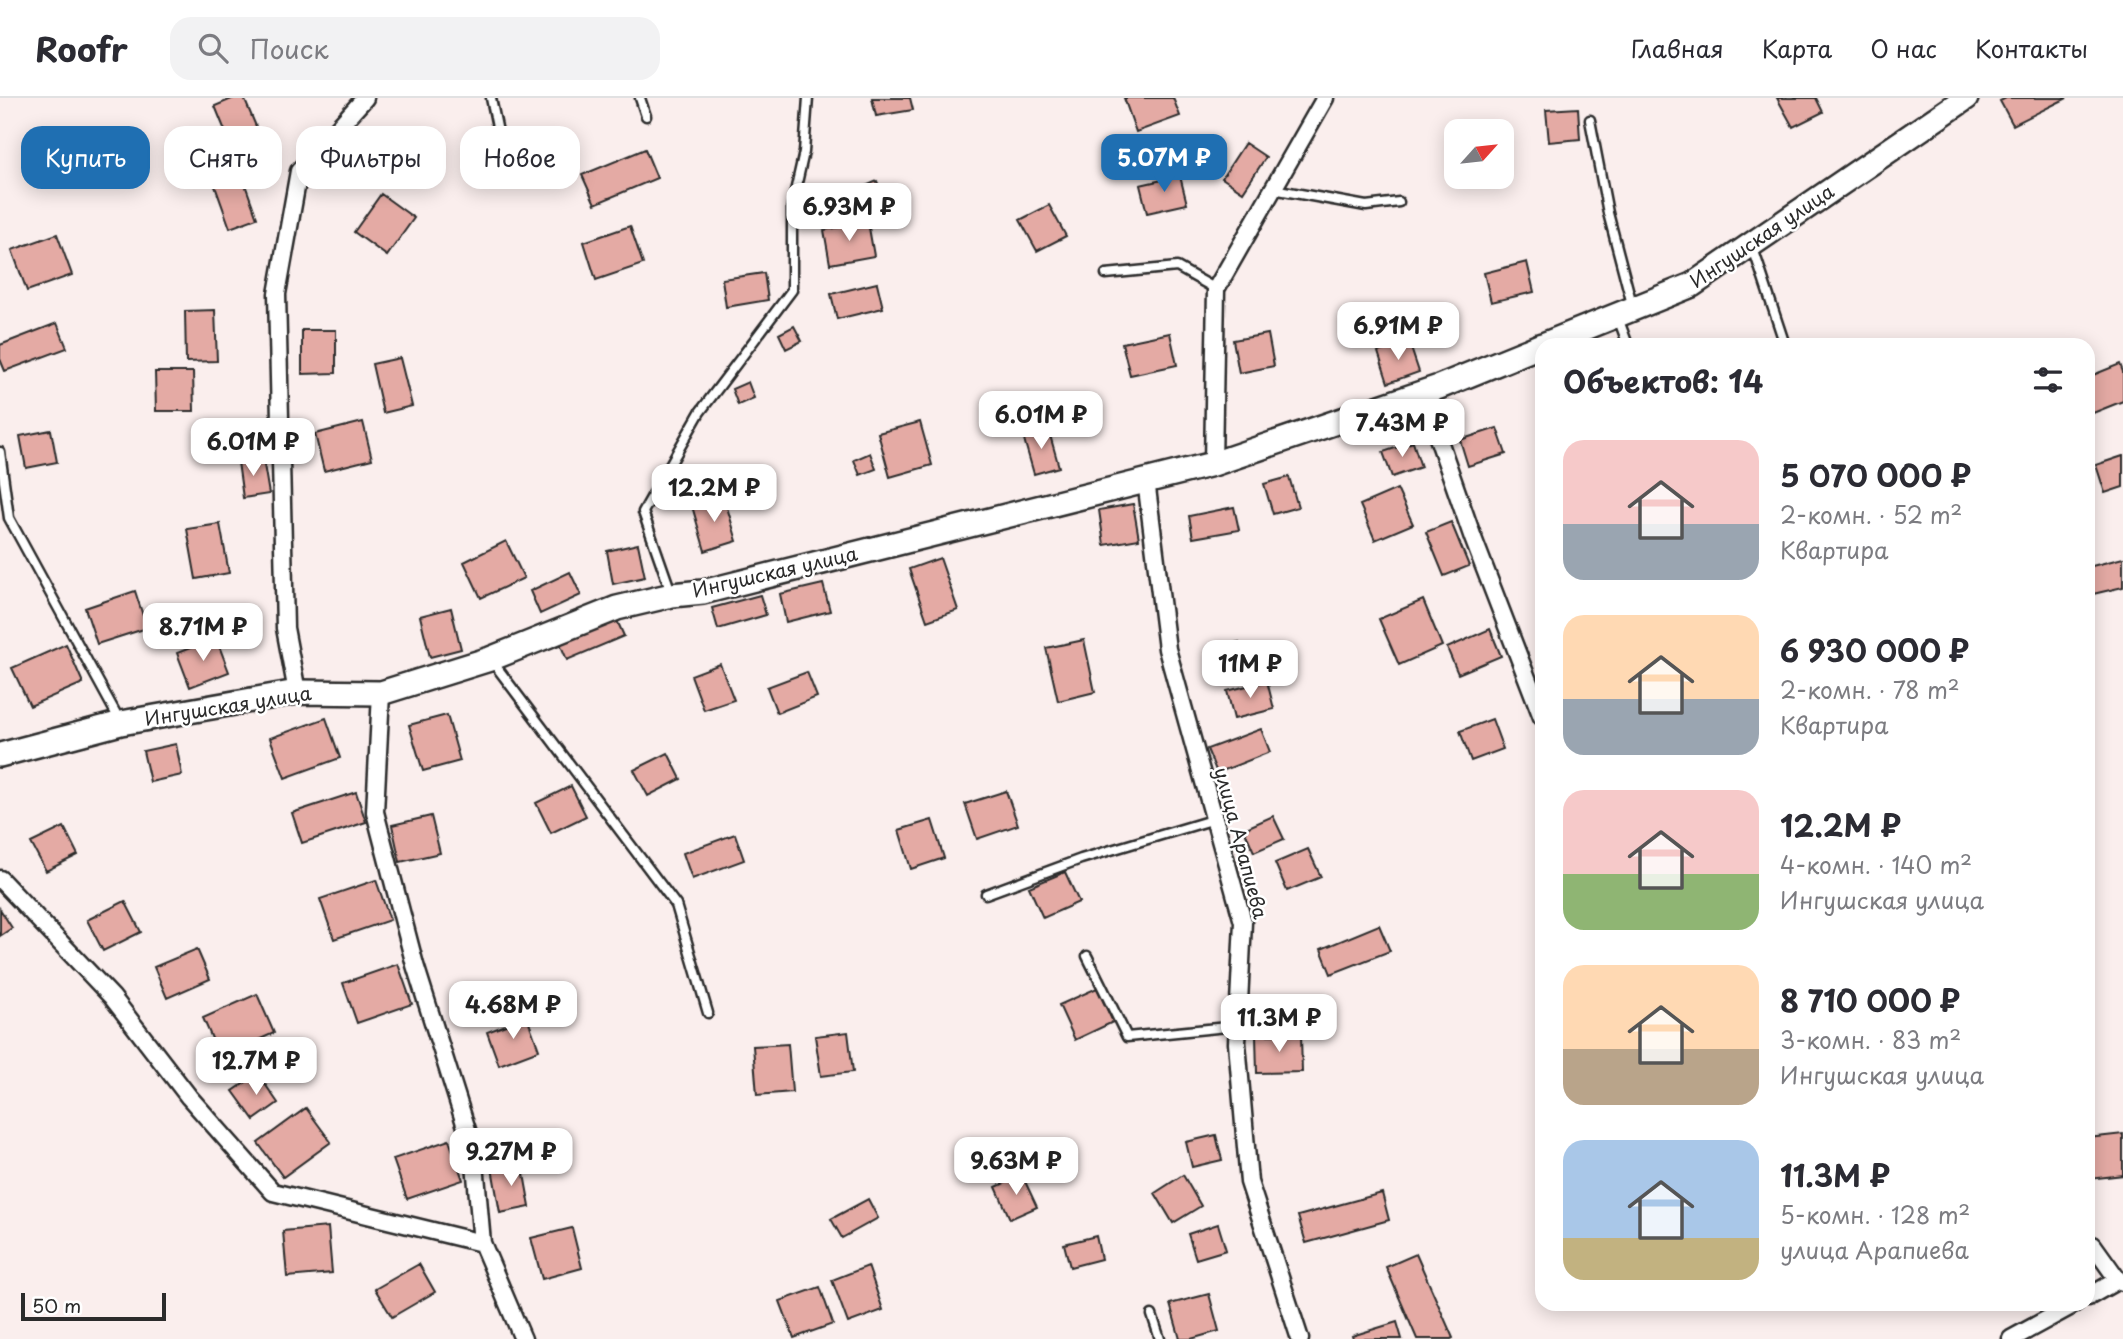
<!DOCTYPE html>
<html lang="ru">
<head>
<meta charset="utf-8">
<style>
  :root { --surface:#fff; --page:#f2f2f3; --text:#2b2b33; --muted:#7c7c81; --line:#e1e1e2; --accent:#1f6fb2 }
  body { margin:0; font-family:"Playpen Sans",sans-serif; background:var(--page); color:var(--text); height:100vh; display:flex; flex-direction:column; font-size:26px; white-space:nowrap }
  * { box-sizing:border-box; margin:0 }
  p { font-size:23px; color:var(--muted) }
  .icon { flex:none; width:38px; height:38px; fill:none; stroke:currentColor; stroke-width:2; stroke-linecap:round; stroke-linejoin:round }
  .map { position:relative; flex:1; overflow:hidden }
  .drawer { position:absolute; left:1535px; top:240px; width:560px; height:973px; display:flex; flex-direction:column; background:var(--surface); border-radius:21px; box-shadow:0 4px 18px #0003 }
  .drawer>* { flex:none }
  .guide { position:absolute; left:21px; top:28px; width:665px; height:63px; display:flex; gap:14px }
  .needle { width:46px; rotate:63deg }
  .buttons { position:absolute; left:1444px; top:21px; display:grid; gap:14px }
  .buttons a { display:grid; place-items:center; width:70px; height:70px; border-radius:14px; background:var(--surface); box-shadow:0 4px 18px #0003; font-size:35px }
  .scale { position:absolute; left:21px; bottom:18px; width:145px; box-sizing:border-box; padding-left:7px; border:4px solid #2b2b2b; border-top:0; font-size:19px; line-height:24px; white-space:nowrap; color:#2b2b2b; -webkit-text-stroke:5px #fff; paint-order:stroke }
  .price { position:absolute; translate:-50% -60px; padding:0 16px; border-radius:14px; background:#fff; color:#222; font-size:23px; line-height:46px; filter:drop-shadow(0 2px 4px #0008) }
  .price::after { content:''; position:absolute; left:50%; top:42px; width:21px; height:16px; margin-left:-10px; background:inherit; clip-path:polygon(0 0,100% 0,50% 100%) }
  .price.active { background:var(--accent); color:#fff }
  ul { padding:0; list-style:none }
  li { display:flex; align-items:center; gap:21px; height:175px; padding:0 28px }
  li span { display:grid; place-items:center; flex:none; width:196px; height:140px; border-radius:21px; color:#555 }
  li>.icon { margin-inline-start:auto }
  span .icon { width:84px; height:84px; fill:#fffc; stroke-width:1 }
  li b { font-size:30px }
  h2 { display:flex; justify-content:space-between; align-items:center; height:84px; padding:0 28px; font-size:30px }
  .pill { padding:0 24px; border-radius:21px; background:var(--surface); box-shadow:0 4px 18px #0003; font-size:24px; line-height:63px }
  .pill.active { background:var(--accent); color:#fff }
  header { display:flex; align-items:center; gap:42px; box-sizing:border-box; height:98px; padding:0 35px; background:var(--surface); border-bottom:2px solid var(--line) }
  header strong { font-size:33px }
  nav { display:flex; gap:38px; margin-inline-start:auto; font-size:24px }
  .search { width:490px; height:63px; background:var(--page); display:flex; align-items:center; gap:18px; box-sizing:border-box; padding:0 24px; border-radius:21px; color:var(--muted); font-size:26px }
  .map>svg:first-child { display:block }
</style>
</head>
<body>
<header>
<strong>Roofr</strong>
<div class="search"><svg class="icon" aria-label="search" viewBox="0 0 24 24"><circle cx="10" cy="10" r="6"/><path d="M15 15l6 6"/></svg>Поиск</div>
<nav><a>Главная</a><a>Карта</a><a>О нас</a><a>Контакты</a></nav>
</header>
<div class="map">
<svg width="2123" height="1241" viewBox="0 0 2123 1241">
  <rect width="100%" height="100%" fill="#faeeed"/>
  <filter id="ink" filterUnits="userSpaceOnUse"><feTurbulence type="fractalNoise" baseFrequency=".0143" numOctaves="2"/><feDisplacementMap in="SourceGraphic" scale="14" xChannelSelector="R" yChannelSelector="G"/><feConvolveMatrix kernelMatrix="1 2 1 2 8 2 1 2 1" color-interpolation-filters="sRGB"/></filter>
  <g filter="url(#ink)">
    <path fill="#e4aaa4" stroke="#2b2b2b" stroke-width="2" d="M234 0H244L258 33 230 45 215 8Z
      M872 0H910L913 12 876 18Z
      M1124 0H1173L1180 18 1136 34Z
      M1777 0H1816L1823 14 1793 29Z
      M2006 0H2067L2013 27 2000 3Z
      M1578 10 1580 41 1549 44 1546 12Z
      M1470 29 1505 31 1503 67 1502 33H1470Z
      M1245 45 1266 59 1243 94 1222 80Z
      M645 51 657 80 595 106 582 77Z
      M242 78 257 120 230 130 215 88Z
      M1180 78 1187 106 1147 115 1140 87Z
      M877 83 883 99 867 106 861 90Z
      M381 96 414 120 387 158 354 134Z
      M1049 107 1066 138 1037 153 1020 122Z
      M868 124 874 158 830 166 824 132Z
      M630 128 643 166 596 182 584 144Z
      M57 136 72 177 27 193 12 152Z
      M1527 164 1534 194 1491 204 1484 175Z
      M764 175 768 202 726 209 722 181Z
      M877 185 883 210 837 221 831 196Z
      M215 212 217 263 186 264 185 213Z
      M57 225 67 250 5 273 0 261V247Z
      M794 228 802 243 786 251 779 236Z
      M302 232H336V275L302 276Z
      M1170 235 1177 267 1130 277 1122 245Z
      M1268 236 1274 268 1239 275 1233 242Z
      M1409 244 1419 274 1388 285 1378 254Z
      M400 260 412 308 383 315 372 266Z
      M2120 266 2123 274V303L2088 317V279Z
      M155 274H193L194 313H156Z
      M748 284 754 300 738 307 732 291Z
      M363 324 372 361 324 373 315 336Z
      M920 324 932 367 890 379 878 335Z
      M1048 330 1059 369 1034 376 1023 338Z
      M1497 330 1506 356 1468 368 1460 342Z
      M51 332 57 364 26 370 20 338Z
      M1413 344 1421 369 1392 379 1383 354Z
      M870 355 876 371 860 377 854 362Z
      M2123 358V389L2105 395 2096 367Z
      M263 361 269 396 243 400 238 364Z
      M1289 379 1298 409 1273 416 1264 386Z
      M1397 391 1413 426 1375 442 1360 407Z
      M724 399 737 443 705 453 692 408Z
      M1133 406 1139 441 1104 447 1099 412Z
      M1234 409 1239 432 1193 440 1189 418Z
      M1451 424 1469 468 1444 478 1426 434Z
      M220 426 229 475 196 481 187 431Z
      M506 443 524 480 481 500 464 464Z
      M638 446 645 479 613 486 607 453Z
      M940 460 958 512 927 523 909 471Z
      M2123 460V489L2093 496 2088 469Z
      M570 474 581 497 540 516 530 493Z
      M823 486 830 513 786 524 780 496Z
      M135 493 147 530 97 546 85 510Z
      M760 497 766 517 718 531 712 510Z
      M1423 502 1442 548 1399 567 1379 521Z
      M451 510 461 551 430 559 420 518Z
      M615 518 624 538 567 562 559 543Z
      M1490 531 1501 558 1458 576 1447 550Z
      M216 540 229 574 190 589 177 555Z
      M1084 542 1095 594 1058 603 1046 550Z
      M1239 544 1246 574 1218 581 1210 551Z
      M66 546 83 585 30 608 12 570Z
      M720 566 734 602 704 612 691 577Z
      M807 574 817 599 777 615 767 589Z
      M1267 583 1274 611 1234 621 1227 593Z
      M447 617 460 663 423 673 409 627Z
      M326 620 340 660 285 680 270 640Z
      M1492 621 1503 651 1471 663 1460 633Z
      M1261 631 1270 654 1217 675 1207 651Z
      M176 646 182 677 150 684 143 653Z
      M668 655 681 681 648 698 634 672Z
      M571 688 586 718 551 735 536 705Z
      M1006 693 1018 727 977 741 965 706Z
      M356 694 366 724 302 745 292 715Z
      M431 718 440 755 400 764 392 727Z
      M1273 718 1284 741 1254 754 1244 731Z
      M932 722 944 760 911 771 899 732Z
      M64 729 78 757 46 773 31 745Z
      M735 736 744 762 692 781 683 755Z
      M1308 751 1321 779 1287 793 1275 765Z
      M1065 774 1079 804 1043 820 1029 789Z
      M376 782 390 822 334 841 320 801Z
      M125 803 141 834 103 853 87 822Z
      M0 811 12 830 0 838Z
      M1379 827 1390 853 1331 876 1321 851Z
      M197 851 210 881 167 900 154 869Z
      M398 866 412 906 357 925 343 885Z
      M1097 890 1113 924 1075 942 1059 907Z
      M257 896 274 935 220 959 203 920Z
      M527 919 539 952 499 967 487 934Z
      M848 934 853 974 821 978 815 938Z
      M1301 936 1302 974 1257 975 1256 937Z
      M788 946 792 994 757 997 753 948Z
      M258 976 278 1005 254 1022 233 993Z
      M306 1010 331 1044 283 1079 258 1045Z
      M2123 1036V1077L2089 1081 2088 1040Z
      M1216 1037 1222 1062 1192 1069 1186 1044Z
      M449 1042 463 1082 407 1101 393 1061Z
      M522 1065 530 1109 500 1115 492 1070Z
      M1022 1077 1037 1109 1010 1121 996 1089Z
      M1183 1077 1201 1108 1173 1125 1155 1095Z
      M1382 1095 1389 1122 1306 1145 1298 1118Z
      M868 1101 878 1120 842 1140 831 1121Z
      M1218 1126 1226 1152 1196 1161 1188 1136Z
      M328 1129 332 1175 287 1179 283 1133Z
      M572 1130 582 1170 542 1181 531 1140Z
      M1096 1138 1101 1161 1070 1169 1064 1146Z
      M1416 1156 1453 1240 1451 1241H1417L1386 1169Z
      M419 1166 435 1194 392 1219 375 1191Z
      M868 1168 883 1212 848 1225 832 1182Z
      M820 1189 833 1226 794 1240 780 1203Z
      M1209 1196 1219 1233 1191 1241H1180L1170 1206Z
      M1397 1224 1402 1241H1353L1352 1238Z"/>
    <g fill="none" stroke-linecap="round" stroke-linejoin="round">
      <defs>
        <path id="lane" d="M491 0 498 34
          M640 0 646 18
          M1590 22 1608 115 1633 210
          M1273 91 1366 108 1399 104
          M1753 150 1785 247
          M1106 176 1177 169 1216 191
          M1618 220 1628 247
          M0 354 9 420 120 623
          M671 494 643 414 700 314 792 192V107L804 54 808 0
          M492 563 676 807 708 915
          M986 796 1081 761 1215 721
          M1087 858 1127 939 1237 928
          M1152 1217 1160 1241"/>
        <path id="street" d="M1422 294 1473 440 1542 619
          M1213 366 1216 191 1325 0
          M1146 382 1167 551 1243 824 1237 945 1249 1084 1300 1241
          M297 594 285 530 277 196 299 73 365 0
          M381 595 375 714 415 867 474 1054 482 1145 523 1241
          M0 781 112 899 189 999 273 1094 482 1145
          M2088 1146 2093 1147 2118 1182 2123 1184
          M2088 1199 2118 1182
          M2011 1241 2075 1206"/>
        <path id="secondary" d="M1543 247 1692 187 1966 0
          M0 657 121 625 297 594 381 595 490 561 617 510 672 497 703 494 1213 366 1439 289 1542 247"/>
      </defs>
      <use href="#lane" stroke="#2b2b2b" stroke-width="13"/>
      <use href="#street" stroke="#2b2b2b" stroke-width="21"/>
      <use href="#secondary" stroke="#2b2b2b" stroke-width="28"/>
      <use href="#lane" stroke="#fff" stroke-width="8"/>
      <use href="#street" stroke="#fff" stroke-width="16"/>
      <use href="#secondary" stroke="#fff" stroke-width="23"/>
    </g>
  </g>
  <g text-anchor="middle" stroke-width="5" stroke-linejoin="round" paint-order="stroke">
    <g font-size="19" fill="#2b2b2b" stroke="#fff">
      <text transform="translate(1762 138) rotate(-34)" y="7">Ингушская улица</text>
      <text transform="translate(775 474) rotate(-13)" y="7">Ингушская улица</text>
      <text transform="translate(228 608) rotate(-9)" y="7">Ингушская улица</text>
      <text transform="translate(1241 745) rotate(75)" y="7">улица Арапиева</text>
    </g>
  </g>
</svg>
<div class="buttons">
<a><svg class="needle" viewBox="-14 -14 28 28"><path d="M0-13l5 13h-10z" fill="#e53935"/><path d="M0 13l5-13h-10z" fill="#7c7c81"/></svg></a>
</div>
<div class="scale">50 m</div>
<b class="price active" style="left:1164px;top:96px">5.07M ₽</b>
<b class="price" style="left:849px;top:145px">6.93M ₽</b>
<b class="price" style="left:1398px;top:264px">6.91M ₽</b>
<b class="price" style="left:1041px;top:353px">6.01M ₽</b>
<b class="price" style="left:1402px;top:361px">7.43M ₽</b>
<b class="price" style="left:253px;top:380px">6.01M ₽</b>
<b class="price" style="left:714px;top:426px">12.2M ₽</b>
<b class="price" style="left:203px;top:565px">8.71M ₽</b>
<b class="price" style="left:1250px;top:602px">11M ₽</b>
<b class="price" style="left:513px;top:943px">4.68M ₽</b>
<b class="price" style="left:1279px;top:956px">11.3M ₽</b>
<b class="price" style="left:256px;top:999px">12.7M ₽</b>
<b class="price" style="left:511px;top:1090px">9.27M ₽</b>
<b class="price" style="left:1016px;top:1099px">9.63M ₽</b>
<div class="guide">
<a class="pill active">Купить</a>
<a class="pill">Снять</a>
<a class="pill">Фильтры</a>
<a class="pill">Новое</a>
</div>
<section class="drawer">
<h2>Объектов: 14<svg class="icon" aria-label="filters" viewBox="0 0 24 24"><path d="M4 7h16M4 17h16"/><circle cx="9" cy="7" r="2"/><circle cx="15" cy="17" r="2"/></svg></h2>
<ul>
<li><span style="background:linear-gradient(#f6c9c9 60%,#9aa5b1 0)"><svg class="icon" aria-label="home" viewBox="0 0 24 24"><path d="M3 11l9-7 9 7M6 9v11h12V9"/></svg></span><div><b>5 070 000 ₽</b><p>2-комн. · 52 m²</p><p>Квартира</p></div></li>
<li><span style="background:linear-gradient(#ffd9b3 60%,#9aa5b1 0)"><svg class="icon" aria-label="home" viewBox="0 0 24 24"><path d="M3 11l9-7 9 7M6 9v11h12V9"/></svg></span><div><b>6 930 000 ₽</b><p>2-комн. · 78 m²</p><p>Квартира</p></div></li>
<li><span style="background:linear-gradient(#f6c9c9 60%,#8fb573 0)"><svg class="icon" aria-label="home" viewBox="0 0 24 24"><path d="M3 11l9-7 9 7M6 9v11h12V9"/></svg></span><div><b>12.2M ₽</b><p>4-комн. · 140 m²</p><p>Ингушская улица</p></div></li>
<li><span style="background:linear-gradient(#ffd9b3 60%,#b9a48a 0)"><svg class="icon" aria-label="home" viewBox="0 0 24 24"><path d="M3 11l9-7 9 7M6 9v11h12V9"/></svg></span><div><b>8 710 000 ₽</b><p>3-комн. · 83 m²</p><p>Ингушская улица</p></div></li>
<li><span style="background:linear-gradient(#a9c7e8 70%,#c2b280 0)"><svg class="icon" aria-label="home" viewBox="0 0 24 24"><path d="M3 11l9-7 9 7M6 9v11h12V9"/></svg></span><div><b>11.3M ₽</b><p>5-комн. · 128 m²</p><p>улица Арапиева</p></div></li>
</ul>
</section>
</div>
</body>
</html>
